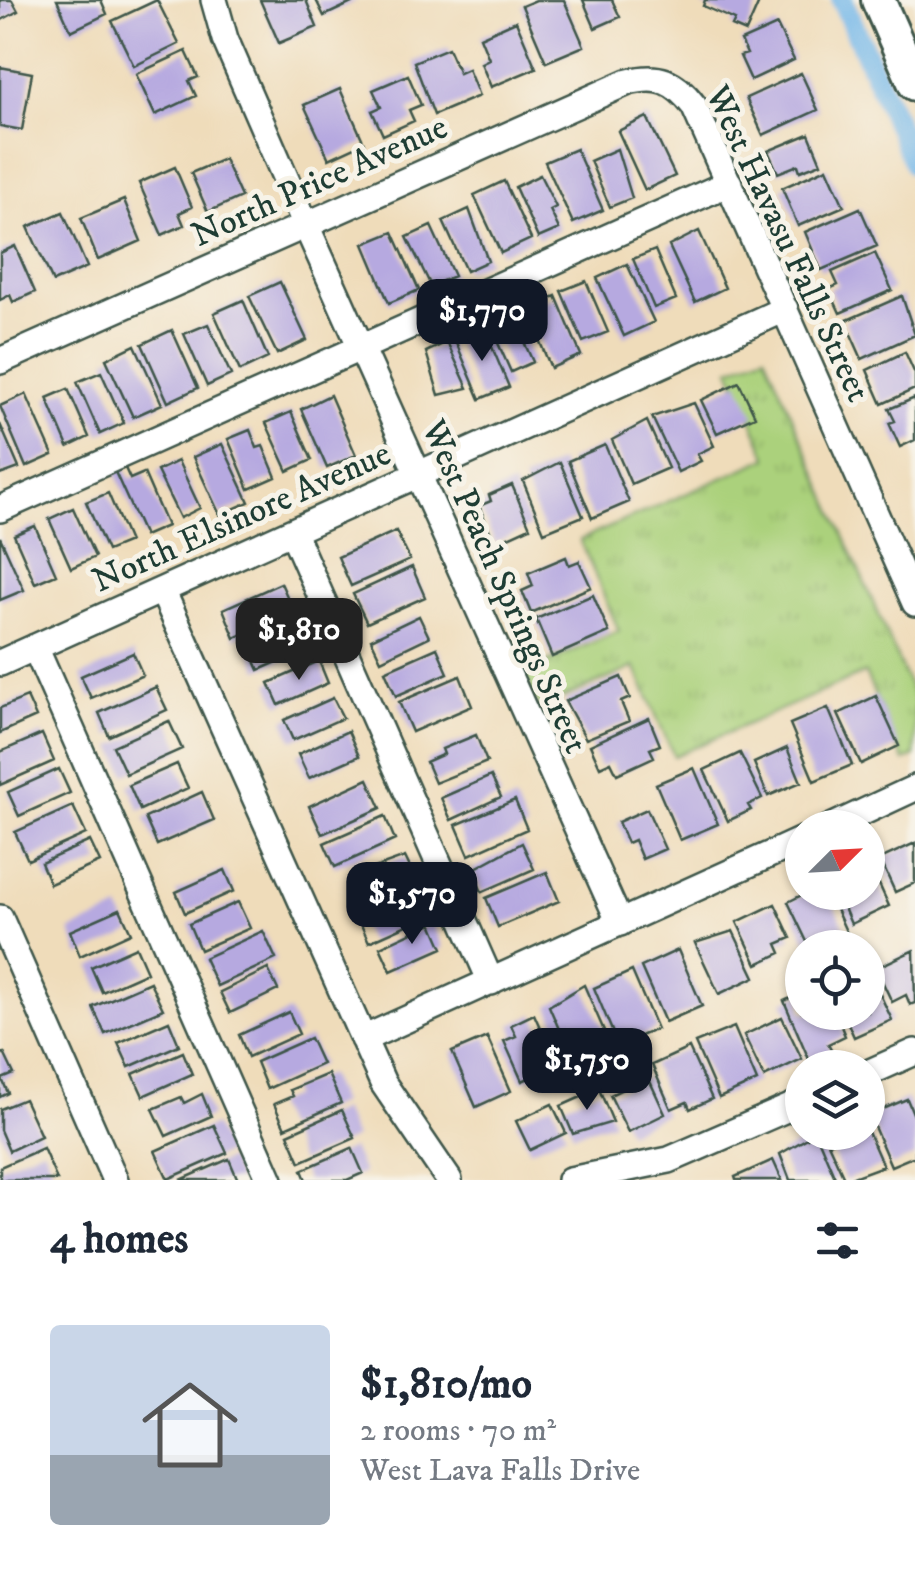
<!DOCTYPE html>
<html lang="en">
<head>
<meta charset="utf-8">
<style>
  :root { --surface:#fff; --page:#f6f6f7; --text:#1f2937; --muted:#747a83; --line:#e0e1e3; --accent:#111827 }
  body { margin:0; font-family:"IM FELL DW Pica",serif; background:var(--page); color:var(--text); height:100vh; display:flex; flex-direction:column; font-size:38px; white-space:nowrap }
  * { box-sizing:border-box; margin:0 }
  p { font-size:32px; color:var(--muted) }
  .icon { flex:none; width:55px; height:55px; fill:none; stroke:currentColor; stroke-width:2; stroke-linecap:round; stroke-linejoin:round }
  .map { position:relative; height:1180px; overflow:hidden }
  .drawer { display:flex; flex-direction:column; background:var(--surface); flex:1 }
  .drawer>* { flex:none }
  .needle { width:65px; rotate:66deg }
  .tools { position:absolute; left:785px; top:810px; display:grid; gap:20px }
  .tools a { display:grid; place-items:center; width:100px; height:100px; border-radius:50%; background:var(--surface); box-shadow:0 2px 8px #0004; font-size:50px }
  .price { position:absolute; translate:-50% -85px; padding:0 22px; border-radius:20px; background:var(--accent); color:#fff; font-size:32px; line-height:65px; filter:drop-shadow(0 2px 5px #0008) }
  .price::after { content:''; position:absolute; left:50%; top:60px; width:30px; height:22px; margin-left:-15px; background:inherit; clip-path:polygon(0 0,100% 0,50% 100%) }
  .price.active { background:#222; color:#fff }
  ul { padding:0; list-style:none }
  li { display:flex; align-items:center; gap:30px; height:250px; padding:0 50px }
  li+li { border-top:2px solid var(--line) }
  li span { display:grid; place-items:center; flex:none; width:280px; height:200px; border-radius:10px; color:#555 }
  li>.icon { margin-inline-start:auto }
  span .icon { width:120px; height:120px; fill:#fffc; stroke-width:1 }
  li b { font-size:42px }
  h2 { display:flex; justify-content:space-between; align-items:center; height:120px; padding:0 50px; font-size:42px }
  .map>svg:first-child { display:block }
</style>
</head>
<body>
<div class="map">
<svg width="915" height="1180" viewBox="0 0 915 1180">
  <defs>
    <pattern id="park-tufts" width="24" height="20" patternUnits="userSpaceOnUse" patternTransform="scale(2.5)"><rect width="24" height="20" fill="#abd17b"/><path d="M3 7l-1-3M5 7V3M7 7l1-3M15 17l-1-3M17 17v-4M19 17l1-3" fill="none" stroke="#93b46b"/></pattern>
  </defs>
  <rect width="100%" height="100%" fill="#f7f3e8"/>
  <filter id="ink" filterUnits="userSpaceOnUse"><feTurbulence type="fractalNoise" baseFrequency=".01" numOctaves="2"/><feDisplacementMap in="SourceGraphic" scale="20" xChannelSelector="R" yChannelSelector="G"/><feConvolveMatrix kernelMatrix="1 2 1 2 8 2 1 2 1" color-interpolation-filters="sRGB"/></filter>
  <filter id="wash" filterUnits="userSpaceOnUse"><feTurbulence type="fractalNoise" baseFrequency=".0048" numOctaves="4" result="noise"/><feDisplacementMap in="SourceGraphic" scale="40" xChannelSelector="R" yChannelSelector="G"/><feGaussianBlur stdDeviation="2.25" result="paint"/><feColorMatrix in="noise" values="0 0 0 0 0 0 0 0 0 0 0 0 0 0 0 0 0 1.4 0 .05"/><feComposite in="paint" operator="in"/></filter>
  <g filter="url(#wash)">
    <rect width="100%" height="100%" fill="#efdcba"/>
    <path fill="url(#park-tufts)" stroke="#658758" stroke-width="2.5" d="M765 354 915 699V756L904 761 865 673 674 756 635 667 539 708 523 673 619 631 580 540 768 458 730 369Z"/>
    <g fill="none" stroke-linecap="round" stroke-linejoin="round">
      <path stroke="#73b7e9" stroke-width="22" d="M842 0 915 165"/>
    </g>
    <g id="blocks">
      <path fill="#b6a9e0" d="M0 0H12L18 11 0 21Z
        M57 0H101L107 14 71 31Z
        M157 0 179 44 134 66 112 21Z
        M260 0H306L317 27 279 43Z
        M316 0H358L324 16Z
        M536 0H564L584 46 546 62 522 6Z
        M583 0H612L620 17 595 28Z
        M705 0H760L746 32 732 26 735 20 703 6Z
        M516 21 536 68 491 87 481 63 489 59 480 37Z
        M777 25 794 60 751 80 740 56 747 54 741 41Z
        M448 48 459 73 468 69 479 96 434 115 414 62Z
        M186 51 198 77 189 81 196 96 155 115 136 74Z
        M0 67 32 73 22 130 0 126Z
        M801 73 818 110 763 135 746 98Z
        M408 75 421 105 409 110 414 121 383 135 372 111 381 107 373 90Z
        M340 89 364 143 329 159 304 105Z
        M647 117 675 176 645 190 618 131Z
        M809 134 821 163 800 171 798 165 778 173 768 151Z
        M576 149 603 210 573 223 545 162Z
        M617 149 632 198 610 207 590 161Z
        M224 159 241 197 208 212 191 173Z
        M175 167 192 207 179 213 184 225 162 235 139 183Z
        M827 168 844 206 798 226 782 188Z
        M540 175 556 207 550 210 559 229 538 238 515 187Z
        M504 181 531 239 501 253 474 195Z
        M124 200 141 241 98 260 81 218Z
        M860 208 877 246 821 270 805 232Z
        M469 209 488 261 466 271 443 221Z
        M63 212 87 267 53 282 28 227Z
        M431 226 454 276 431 286 407 237Z
        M699 231 725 288 695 302 669 246Z
        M393 232 419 290 389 303 364 244Z
        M15 246 35 292 13 302 10 295 0 300V253Z
        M655 250 676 299 654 308 633 259Z
        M875 253 892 290 840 313 829 289 838 285 832 272Z
        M627 264 654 322 624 336 597 278Z
        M586 281 608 332 583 342 561 291Z
        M280 282 307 340 277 354 249 296Z
        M556 296 581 355 551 368 526 309Z
        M902 296 915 335 862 359 845 321Z
        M243 300 268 358 240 371 214 313Z
        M511 313 533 362 511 372 489 323Z
        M208 324 231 375 207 386 184 334Z
        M484 328 509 387 480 399 455 340Z
        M172 330 198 388 168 402 142 344Z
        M447 342 468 388 439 395 426 352Z
        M135 345 162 404 133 417 106 359Z
        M905 352 915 374V389L882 404 867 370Z
        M101 372 124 423 100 434 77 382Z
        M739 382 755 416 717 433 701 400Z
        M68 389 89 437 68 447 47 398Z
        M26 394 53 455 26 467 0 406Z
        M330 395 356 455 327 468 301 409Z
        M915 398V440L900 447 889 423 895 421 889 409Z
        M694 403 714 446 697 454 701 461 678 472 652 417Z
        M291 412 312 460 288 471 266 423Z
        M647 421 668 468 631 484 612 440Z
        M0 424 19 468 0 475Z
        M250 430 257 448 263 446 276 477 249 489 228 439Z
        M222 444 249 502 220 515 193 457Z
        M605 445 629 502 592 518 568 461Z
        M178 461 200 508 180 518 157 471Z
        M560 462 583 516 544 532 523 481Z
        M125 468 130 479 144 473 167 526 144 536 115 472Z
        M512 485 530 527 495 543 479 506 491 501 489 495Z
        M108 493 129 542 107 551 86 502Z
        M73 508 95 557 71 568 49 519Z
        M35 526 56 574 35 583 14 535Z
        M396 531 410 560 351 586 338 557Z
        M0 537 24 590 0 600Z
        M566 557 569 565 579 561 591 587 531 613 522 591 533 586 528 573Z
        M412 567 425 597 367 623 353 594Z
        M281 583 294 612 235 638 223 609Z
        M593 595 609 632 552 657 536 619Z
        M419 616 429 637 381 660 371 639Z
        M300 622 311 647 259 670 248 645Z
        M437 648 448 673 396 696 385 671Z
        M133 653 143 675 91 698 81 676Z
        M319 661 328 683 279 705 269 683Z
        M460 676 472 706 412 732 399 702Z
        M621 677 630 698 621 702 629 721 586 739 565 701Z
        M156 687 167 710 109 736 99 713Z
        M876 696 899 746 861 764 838 714Z
        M27 697 36 717 0 733V708Z
        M333 698 343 718 293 740 284 720Z
        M828 708 852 765 814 781 790 724Z
        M649 718 660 745 650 749 654 757 617 774 611 762 600 767 590 745Z
        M169 721 182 749 126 774 113 746Z
        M348 731 359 756 309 778 298 754Z
        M42 734 54 761 0 785V752Z
        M476 735 487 762 435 783 426 762 444 754 442 749Z
        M787 748 801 782 768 796 754 763Z
        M740 753 762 798 748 805 751 810 728 821 704 770Z
        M177 764 188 788 140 810 129 785Z
        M694 768 718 824 680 840 656 784Z
        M59 769 70 793 19 816 8 792Z
        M491 776 501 797 451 820 441 798Z
        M368 779 381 808 322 834 309 806Z
        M202 792 214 820 157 845 145 818Z
        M515 800 527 829 469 855 456 825Z
        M73 806 86 834 28 860 15 832Z
        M647 809 665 849 642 859 634 840 627 843 618 822Z
        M385 816 395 840 335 867 324 843Z
        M90 841 100 862 50 884 41 863Z
        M522 843 534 869 482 892 472 870Z
        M915 843V883L895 892 880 859Z
        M405 857 415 878 364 901 352 876Z
        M868 860 889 906 851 924 837 892H868Z
        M225 870 234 891 185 913 176 892Z
        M547 872 559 901 498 927 486 898Z
        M415 888 427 916 369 942 356 914Z
        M808 892H828L850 940 833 948H810L788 902Z
        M238 902 250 928 200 950 189 924Z
        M775 904 791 938 777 944 781 953 757 964 737 922Z
        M120 909 131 933 80 956 70 931Z
        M432 923 443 948 391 971 380 947Z
        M263 931 276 959 217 986 204 958Z
        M733 931 755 977 719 994 695 943Z
        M136 947 147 972 102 992 91 967Z
        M678 950 702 1006 665 1022 641 967Z
        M914 950 915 1003 910 1005 906 995 892 1002 876 968Z
        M268 969 278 990 230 1013 220 992Z
        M632 971 657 1029 618 1045 594 988Z
        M870 973 892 1020 854 1037 843 1012H868Z
        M150 982 163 1009 105 1034 93 1007Z
        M584 985 605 1033 568 1050 549 1006Z
        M802 993V1012H835L845 1036 828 1044 833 1054 811 1064 784 1001Z
        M289 1012 299 1034 248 1057 239 1035Z
        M534 1014 557 1066 522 1081 504 1041 516 1036 511 1025Z
        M782 1017 802 1059 764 1077 744 1035Z
        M169 1021 179 1045 129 1067 118 1043Z
        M734 1027 757 1081 719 1098 695 1043Z
        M487 1037 511 1091 476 1107 452 1052Z
        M310 1038 322 1064 267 1089 256 1062Z
        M689 1048 712 1099 690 1109 687 1102 671 1109 652 1065Z
        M183 1052 192 1074 143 1096 133 1074Z
        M4 1053 14 1074 2 1079 8 1093 0 1097V1054Z
        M328 1074 341 1103 285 1128 274 1104 293 1096 290 1090Z
        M648 1077 665 1114 628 1132 610 1095Z
        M599 1089 613 1122 573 1134 561 1106Z
        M202 1094 211 1116 166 1136 153 1109 181 1097 184 1103Z
        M24 1099 41 1136 9 1151 0 1130V1109Z
        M907 1099 915 1118V1156L891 1166 869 1115Z
        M552 1104 566 1133 530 1150 516 1121Z
        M342 1110 355 1138 300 1162 288 1134Z
        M214 1125 227 1153 168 1179 155 1151Z
        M840 1132H868L883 1166 845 1180 828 1143 842 1137Z
        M816 1133 836 1180H790L780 1154Z
        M43 1148 57 1180H0V1167Z
        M352 1148 363 1173 347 1180H306L302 1170Z
        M229 1159 238 1180H181Z
        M773 1160 782 1180H736L735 1177Z"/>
    </g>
  </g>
  <g filter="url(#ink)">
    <use href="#blocks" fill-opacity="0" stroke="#3e5548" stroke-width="2.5"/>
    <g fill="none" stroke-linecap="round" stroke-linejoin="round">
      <defs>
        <path id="minor" d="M214 0 225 39 305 223 620 923
          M0 361 628 82C659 74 675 81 694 106L915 603
          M0 509 729 183
          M293 533 491 982
          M163 592 383 1083 449 1180
          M35 647 270 1180
          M0 663 785 309
          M829 828 915 788
          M0 918 115 1180
          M363 1039 802 840
          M868 1073 915 1052
          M570 1180 669 1160 802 1102"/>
        <path id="major" d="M878 0 915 84"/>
      </defs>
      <use href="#minor" stroke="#3e5548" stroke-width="30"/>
      <use href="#major" stroke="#3e5548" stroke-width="38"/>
      <use href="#minor" stroke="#fff" stroke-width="25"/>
      <use href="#major" stroke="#fff" stroke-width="32"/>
    </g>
  </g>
  <g text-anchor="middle" stroke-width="10" stroke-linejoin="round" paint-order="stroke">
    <g font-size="35" fill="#1f3d34" stroke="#f7f3e8">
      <text transform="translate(319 180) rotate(-24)" y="12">North Price Avenue</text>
      <text transform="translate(789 243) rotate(65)" y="12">West Havasu Falls Street</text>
      <text transform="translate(241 516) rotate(-24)" y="12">North Elsinore Avenue</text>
      <text transform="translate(506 586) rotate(66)" y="12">West Peach Springs Street</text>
    </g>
  </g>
</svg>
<div class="tools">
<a><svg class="needle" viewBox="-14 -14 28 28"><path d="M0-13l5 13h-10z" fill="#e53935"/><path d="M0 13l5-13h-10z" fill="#747a83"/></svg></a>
<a><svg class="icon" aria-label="locate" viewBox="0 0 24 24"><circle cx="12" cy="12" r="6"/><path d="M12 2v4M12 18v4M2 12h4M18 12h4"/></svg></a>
<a><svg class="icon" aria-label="layers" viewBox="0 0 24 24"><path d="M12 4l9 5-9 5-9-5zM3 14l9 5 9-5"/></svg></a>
</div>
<b class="price" style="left:482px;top:364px">$1,770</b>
<b class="price active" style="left:299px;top:683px">$1,810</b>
<b class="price" style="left:412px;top:947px">$1,570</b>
<b class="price" style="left:587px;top:1113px">$1,750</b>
</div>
<section class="drawer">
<h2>4 homes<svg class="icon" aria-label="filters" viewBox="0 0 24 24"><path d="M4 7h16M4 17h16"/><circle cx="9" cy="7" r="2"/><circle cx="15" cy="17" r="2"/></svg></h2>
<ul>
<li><span style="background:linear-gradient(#c9d6e8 65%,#9aa5b1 0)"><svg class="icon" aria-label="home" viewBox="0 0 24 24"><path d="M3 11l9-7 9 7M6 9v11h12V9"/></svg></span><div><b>$1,810/mo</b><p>2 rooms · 70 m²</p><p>West Lava Falls Drive</p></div></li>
</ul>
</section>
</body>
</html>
